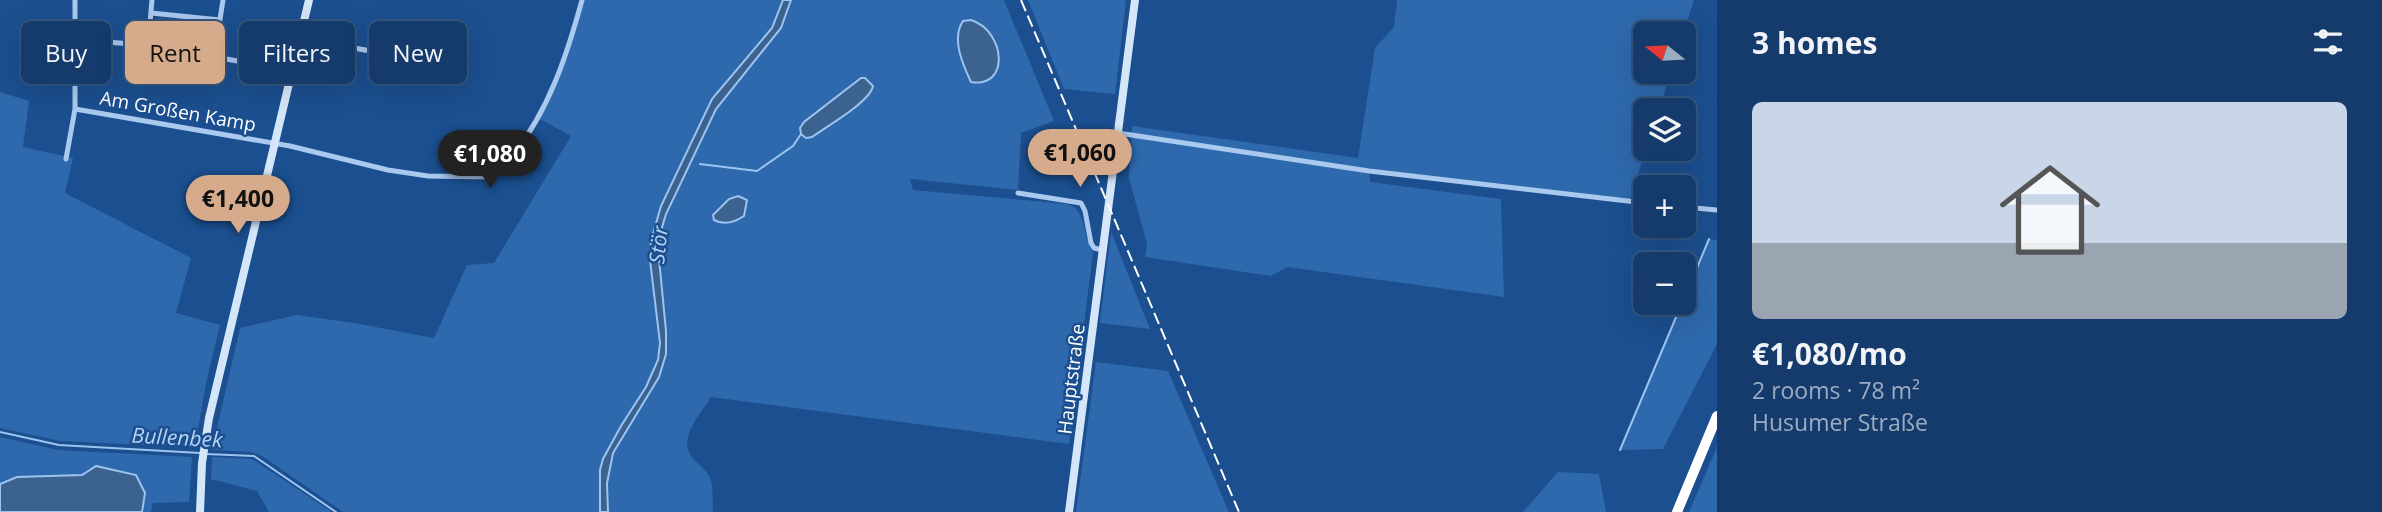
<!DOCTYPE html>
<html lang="en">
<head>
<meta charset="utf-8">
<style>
  :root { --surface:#143b6b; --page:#214673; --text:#f1f3f6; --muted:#9dadc1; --line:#33557e; --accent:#d6ab8b }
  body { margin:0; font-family:"Open Sans",sans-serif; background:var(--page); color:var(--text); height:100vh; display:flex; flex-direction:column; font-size:26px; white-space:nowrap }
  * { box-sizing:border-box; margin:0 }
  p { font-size:23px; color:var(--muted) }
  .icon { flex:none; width:38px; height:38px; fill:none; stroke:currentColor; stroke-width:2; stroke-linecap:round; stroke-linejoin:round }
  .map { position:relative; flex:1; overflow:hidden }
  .drawer { display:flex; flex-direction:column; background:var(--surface); width:665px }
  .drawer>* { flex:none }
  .guide { position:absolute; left:21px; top:21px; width:665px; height:63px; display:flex; gap:14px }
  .needle { width:46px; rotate:288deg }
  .tools { position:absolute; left:1633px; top:21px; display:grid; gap:14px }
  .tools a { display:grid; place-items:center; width:63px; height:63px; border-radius:10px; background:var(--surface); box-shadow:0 7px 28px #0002,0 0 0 2px var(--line); font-size:35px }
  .price { position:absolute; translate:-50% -60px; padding:0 16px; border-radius:24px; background:var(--accent); color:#111; font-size:23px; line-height:46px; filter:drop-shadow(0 2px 4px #0008) }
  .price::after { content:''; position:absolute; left:50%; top:42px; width:21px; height:16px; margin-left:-10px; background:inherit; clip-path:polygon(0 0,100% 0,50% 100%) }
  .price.current { background:#222; color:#fff }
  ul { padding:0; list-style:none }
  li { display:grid; align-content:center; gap:14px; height:371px; padding:0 35px }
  li span { display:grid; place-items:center; height:217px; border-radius:10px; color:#555 }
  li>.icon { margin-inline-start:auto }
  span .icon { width:126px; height:126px; fill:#fffc; stroke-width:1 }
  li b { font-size:30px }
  h2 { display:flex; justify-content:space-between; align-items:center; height:84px; padding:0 35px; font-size:30px }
  .chip { padding:0 24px; border-radius:10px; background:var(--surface); box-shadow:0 7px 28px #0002,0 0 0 2px var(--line); font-size:24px; line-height:63px }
  .chip.current { background:var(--accent); color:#111 }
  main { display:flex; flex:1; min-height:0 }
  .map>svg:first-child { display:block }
</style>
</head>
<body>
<main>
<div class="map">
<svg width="1717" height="512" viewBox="0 0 1717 512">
  <rect width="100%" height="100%" fill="#1b4f8f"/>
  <path fill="#2e69ad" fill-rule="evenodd" d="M582 0H783L772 28 712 99 661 206 651 241 650 260 660 343 658 360 646 387 621 426 600 471V512H343L262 456 251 452 212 450 240 328 297 315 354 323 434 338 467 265 494 263 571 136 538 118 554 86Z
    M791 0H1004L1054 121 1021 133 1018 190 910 179 913 190 1067 204C1087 209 1083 238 1093 253L1069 444 711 397C702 412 677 439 692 457 698 465 706 469 710 478 714 488 712 501 713 512H608L607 483 613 453 659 377 666 355V331L659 259 660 234 666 214 716 109 786 18ZM977 22 996 39 1000 55 971 82 960 56Z
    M1028 0H1126L1115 94 1064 89Z
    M1397 0H1694L1683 33H1645V72H1671L1659 110H1645L1646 149 1629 202 1369 172 1370 182 1501 199 1504 297 1287 267 1271 276 1145 257 1147 244 1129 178 1132 126 1358 158 1375 48 1394 27Z
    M159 18 212 23 215 27 212 49 208 52 157 43 154 39 155 21Z
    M0 92 29 101 23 147 73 158 65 193 191 258 176 313 220 325 206 383 195 447 60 441 0 428Z
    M1111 232 1150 329 1100 323Z
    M1709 239 1717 240V344L1663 449 1620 450Z
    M1096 362 1168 371 1229 512H1076Z
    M0 437 58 450 192 457 189 502 153 503 151 512H142L145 493 136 475 96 467 82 475 17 477 0 484Z
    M1717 447V512H1689Z
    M212 457 252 459 332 512H269L257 491 211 479Z
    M1558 472 1599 474 1606 512H1523Z"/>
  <path fill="#3c6290" stroke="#9cc4f0" stroke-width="2" d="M783 0H791L781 28 716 109 666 214 660 234 659 259 666 331V354L659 377 613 453 607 483 608 512H600V470L603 459 621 426 646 387 658 360 660 343 650 260 651 241 661 206 712 99 772 28Z
    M971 20C1006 31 1010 89 971 82 963 65 951 39 963 21Z
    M861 78H865L873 86C870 102 827 126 812 137L806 138 801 134 800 128 804 122Z
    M738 196 747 200 744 216C735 222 725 226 714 220L713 215 729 199Z
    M96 466 136 475 145 493 142 512H0V484L17 477 82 475Z"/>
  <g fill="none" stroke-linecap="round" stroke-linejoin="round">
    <path stroke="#9cc4f0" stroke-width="2" d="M700 164 757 171 793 146 801 134
      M1684 299 1709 239
      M0 432 59 445 200 453
      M1620 450 1682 303
      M206 454 254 456 336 512"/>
    <path stroke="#a9c9ee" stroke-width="5" d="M75 0V109L290 146 388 170 428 176 489 177C500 173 505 164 513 155 549 110 567 55 582 0
      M151 13 220 20
      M302 36C343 46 415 67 452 41
      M76 40 148 45 293 71
      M148 45 152 0
      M214 57 223 0
      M1118 133 1369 171 1645 203
      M66 159 75 109
      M1018 193 1081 203 1085 211 1091 243 1094 248 1103 250
      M1684 207 1717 210"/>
    <path stroke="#d6e6fa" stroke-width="8" d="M200 512 202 463 209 418 309 0
      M1069 512 1135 0"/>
    <path stroke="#fff" stroke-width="10" d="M1677 512 1717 416"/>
    <path stroke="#fff" stroke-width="2" stroke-dasharray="12 5" stroke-linecap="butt" d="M1021 0 1239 512"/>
  </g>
  <g text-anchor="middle" stroke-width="5" stroke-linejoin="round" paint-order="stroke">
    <g font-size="19" fill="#fff" stroke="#1b4f8f">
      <text transform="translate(178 111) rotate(10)" y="7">Am Großen Kamp</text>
      <text transform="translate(1071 379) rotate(-83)" y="7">Hauptstraße</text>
    </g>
    <g font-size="21" font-style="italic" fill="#b5d3f5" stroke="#1b4f8f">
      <text transform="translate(659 245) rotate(-84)" y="7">Stör</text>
      <text transform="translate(177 438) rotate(3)" y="7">Bullenbek</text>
    </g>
  </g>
</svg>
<div class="tools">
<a><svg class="needle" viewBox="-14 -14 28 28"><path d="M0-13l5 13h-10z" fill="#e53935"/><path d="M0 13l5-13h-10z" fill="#9dadc1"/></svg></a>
<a><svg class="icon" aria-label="layers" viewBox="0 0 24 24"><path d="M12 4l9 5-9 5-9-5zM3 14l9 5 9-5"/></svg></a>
<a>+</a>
<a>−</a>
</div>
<b class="price" style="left:1080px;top:189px">€1,060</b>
<b class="price current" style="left:490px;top:190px">€1,080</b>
<b class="price" style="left:238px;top:235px">€1,400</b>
<div class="guide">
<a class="chip">Buy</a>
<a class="chip current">Rent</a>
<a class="chip">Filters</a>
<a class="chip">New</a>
</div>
</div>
<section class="drawer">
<h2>3 homes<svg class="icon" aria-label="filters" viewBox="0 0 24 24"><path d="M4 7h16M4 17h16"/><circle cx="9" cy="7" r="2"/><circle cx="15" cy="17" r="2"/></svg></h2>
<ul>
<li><span style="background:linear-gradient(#c9d6e8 65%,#9aa5b1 0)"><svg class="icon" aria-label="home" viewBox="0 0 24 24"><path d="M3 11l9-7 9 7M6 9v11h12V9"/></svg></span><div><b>€1,080/mo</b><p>2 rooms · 78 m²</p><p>Husumer Straße</p></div></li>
</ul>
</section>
</main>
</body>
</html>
